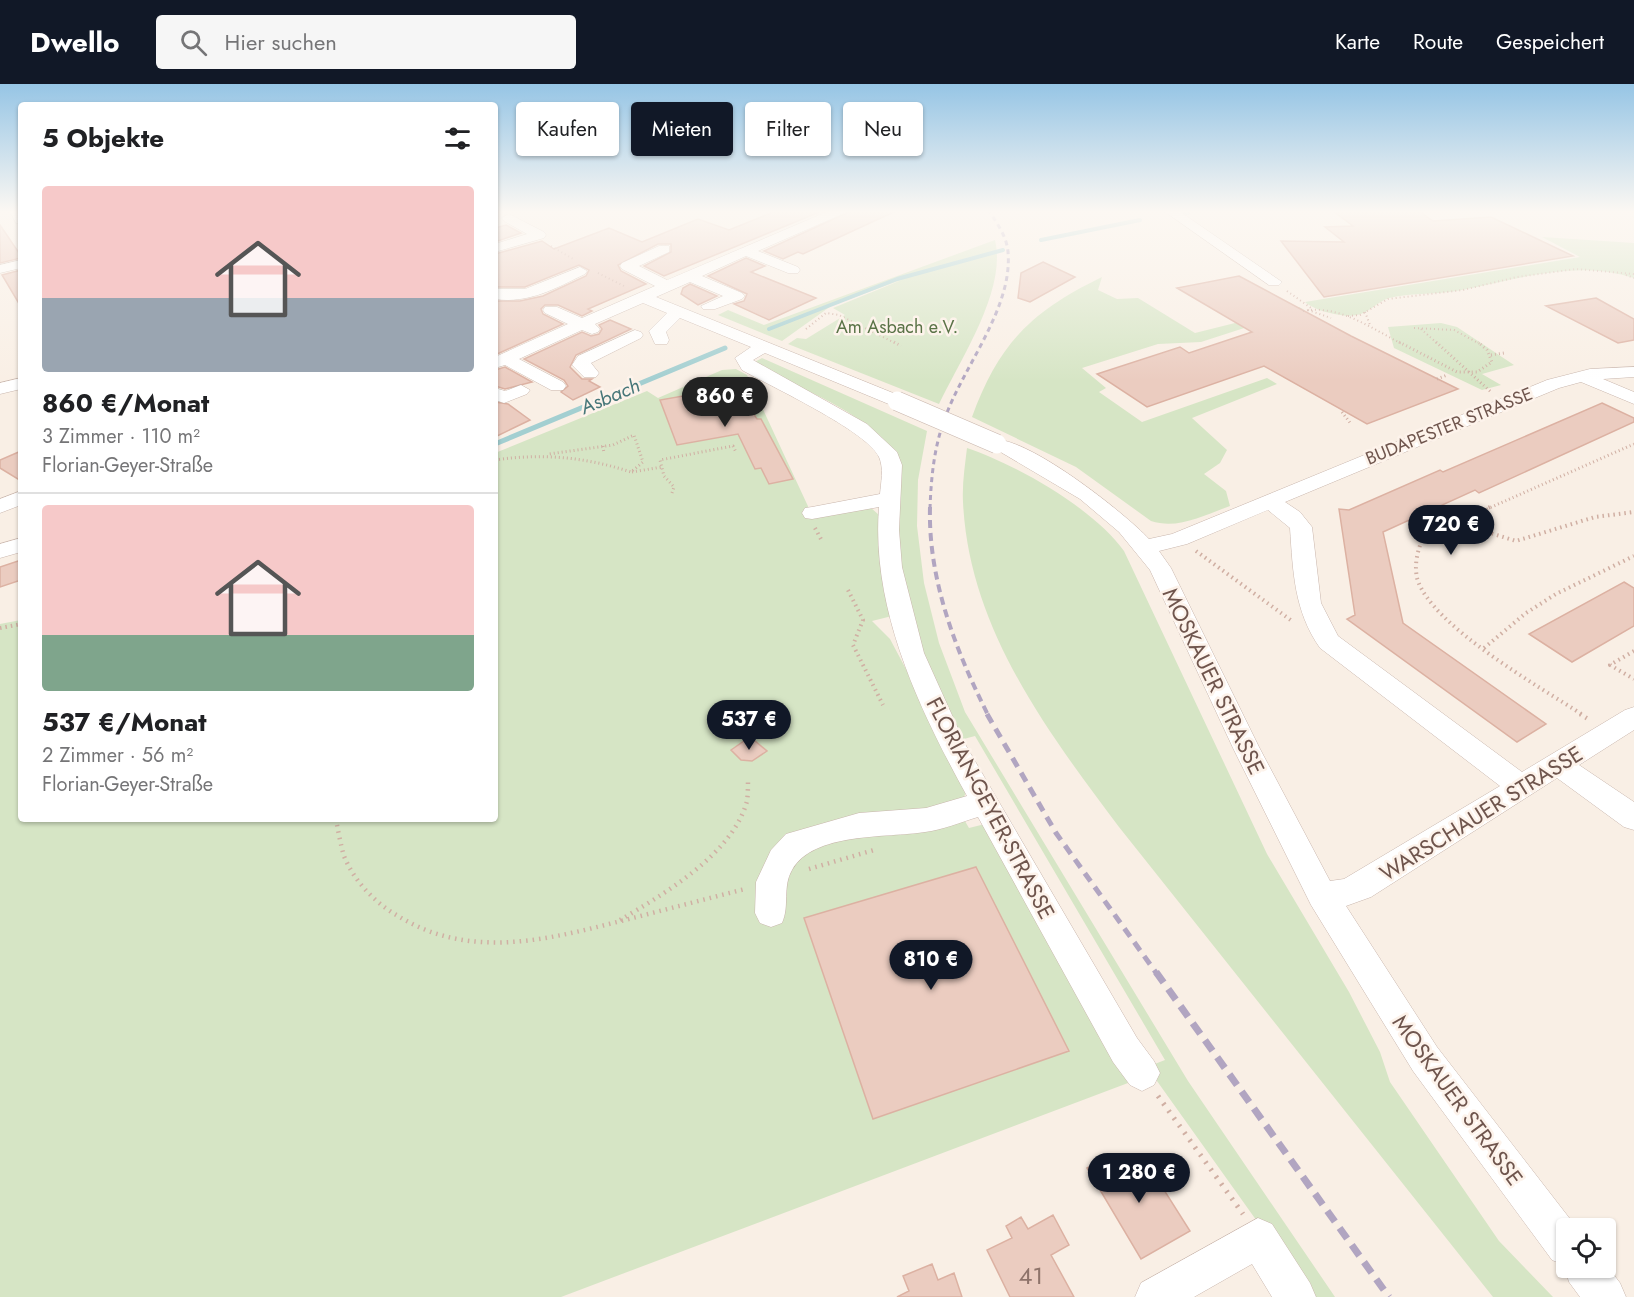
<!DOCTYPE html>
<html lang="de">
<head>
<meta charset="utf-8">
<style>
  :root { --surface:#fff; --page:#f6f6f6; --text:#202124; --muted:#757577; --line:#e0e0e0; --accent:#111827 }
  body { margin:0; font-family:Jost,sans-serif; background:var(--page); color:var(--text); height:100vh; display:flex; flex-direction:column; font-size:22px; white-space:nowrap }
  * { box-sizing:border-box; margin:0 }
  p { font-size:20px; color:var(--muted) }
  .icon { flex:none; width:33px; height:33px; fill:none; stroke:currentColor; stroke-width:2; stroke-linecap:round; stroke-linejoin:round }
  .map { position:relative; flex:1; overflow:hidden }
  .side { position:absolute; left:18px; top:18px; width:480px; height:720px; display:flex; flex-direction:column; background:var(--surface); border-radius:6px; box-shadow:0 2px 4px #0004 }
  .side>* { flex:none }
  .banner { position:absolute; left:516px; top:18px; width:570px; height:54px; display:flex; gap:12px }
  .tools { position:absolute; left:1556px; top:1134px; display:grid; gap:12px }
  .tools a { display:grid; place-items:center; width:60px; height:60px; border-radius:6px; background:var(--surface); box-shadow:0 2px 4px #0004; font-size:30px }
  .price { position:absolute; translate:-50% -51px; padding:0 14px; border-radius:21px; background:var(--accent); color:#fff; font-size:20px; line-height:39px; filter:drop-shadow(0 2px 3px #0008) }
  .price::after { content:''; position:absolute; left:50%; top:36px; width:18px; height:14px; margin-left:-9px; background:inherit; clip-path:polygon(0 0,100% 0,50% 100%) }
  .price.on { background:#222; color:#fff }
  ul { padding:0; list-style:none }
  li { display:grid; align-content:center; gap:12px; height:318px; padding:0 24px }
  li+li { border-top:2px solid var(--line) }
  li span { display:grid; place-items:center; height:186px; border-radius:6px; color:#555 }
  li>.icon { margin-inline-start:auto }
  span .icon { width:108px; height:108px; fill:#fffc; stroke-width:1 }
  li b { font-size:26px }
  h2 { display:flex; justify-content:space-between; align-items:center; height:72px; padding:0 24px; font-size:26px }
  .chip { padding:0 21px; border-radius:6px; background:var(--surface); box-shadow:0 2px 4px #0004; font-size:21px; line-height:54px }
  .chip.on { background:var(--accent); color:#fff }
  header { display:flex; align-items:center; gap:36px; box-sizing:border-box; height:84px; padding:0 30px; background:var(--accent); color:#fff }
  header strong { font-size:28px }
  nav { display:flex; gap:33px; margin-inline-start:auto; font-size:21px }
  .search { width:420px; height:54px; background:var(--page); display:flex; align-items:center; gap:15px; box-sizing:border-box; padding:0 21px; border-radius:6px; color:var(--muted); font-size:22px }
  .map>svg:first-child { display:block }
</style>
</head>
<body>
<header>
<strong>Dwello</strong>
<div class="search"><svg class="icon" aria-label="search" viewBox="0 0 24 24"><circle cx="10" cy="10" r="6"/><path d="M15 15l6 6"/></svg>Hier suchen</div>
<nav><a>Karte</a><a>Route</a><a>Gespeichert</a></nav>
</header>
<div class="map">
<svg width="1634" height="1213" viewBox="0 0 1634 1213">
  <rect width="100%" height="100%" fill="#f9efe5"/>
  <path fill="#d6e5c5" d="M1542 153 1634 159V194C1576 175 1519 195 1462 206 1438 211 1413 208 1389 214 1377 218 1369 229 1357 231 1343 234 1315 227 1305 218L1580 173Z
    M995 156C1007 206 961 274 939 320L788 260 797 254 806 255 845 231 833 224 904 195 831 222 782 257 718 231 728 226 764 241Z
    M1102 193 1098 206 1117 215 1138 214 1195 249 1299 223 1303 225 1201 258 1158 260 1082 284 1106 304 1099 308 1142 338 1267 294 1277 300 1192 334 1227 366 1220 379 1204 390 1226 407 1230 422C1204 431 1178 446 1151 437L1076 383 972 333C999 259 1032 227 1102 193Z
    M1441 239 1457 243 1514 281 1482 290 1501 301 1482 306 1394 264 1388 243Z
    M762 274 927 347 918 396 917 442 924 499 939 559 965 628 1188 997 1335 1213H1311L1147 983 1165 976 975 652 960 656 927 582 899 484 890 364C858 324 801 305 756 283L753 279Z
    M736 285 747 291 813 433 870 423 879 431 882 476 892 532 872 537 890 555 968 702 959 727 969 744 985 740 1128 999 561 1213H0V540L21 536V735H495V369L647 307 658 314 722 286Z
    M967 364C1017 381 1093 424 1124 467L1267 770 1349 908 1380 968 1390 998 1499 1157 1553 1213H1493L1119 743C1047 647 969 544 963 418 962 400 965 381 967 364Z"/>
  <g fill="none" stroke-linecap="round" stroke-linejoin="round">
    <path stroke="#a3cfd1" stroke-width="4" d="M1182 129H1188
      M1041 156 1140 136
      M769 245 897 195 1003 166"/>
    <path stroke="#a3cfd1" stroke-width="5" d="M495 360 725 264"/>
  </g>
  <path fill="#ebccc0" stroke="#dcb1a2" stroke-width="1.5" d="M776 127H822L664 192 644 182 671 168V160H658L618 181 621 187 646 200 588 225 592 227 582 232 558 221H545L541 225 543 230 563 240 495 271V217H520L543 212 586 192 589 186 579 181 525 203H495V170L542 157 554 165 609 144 642 158 698 135 729 146Z
    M851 127H896L803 170 798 168 783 175 764 167Z
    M1333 127H1419L1433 137 1491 133 1573 172 1324 213 1281 157 1344 158 1325 143 1353 142Z
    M0 141 21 172V174L0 179Z
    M506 141 521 149 495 158V144Z
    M746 174 765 182 751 188 816 214 769 236 734 220 744 217 747 210 708 192Z
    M1043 178 1075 193 1030 218 1018 214 1021 189Z
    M21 186V223L2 191Z
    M1239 192 1351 252 1458 305 1367 340 1264 282 1147 323 1097 290 1180 263 1189 269 1252 248 1177 204Z
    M690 200 717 212 698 221 681 210 683 204Z
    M1596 214 1634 235V256L1618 259 1546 222Z
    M610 236 631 245 576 271 570 283 582 295H592L589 297 600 303 573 316 561 308 568 302 564 296 524 275 582 248 591 252 599 250 602 245 599 241Z
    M505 283 532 298 505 305 495 302V286Z
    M734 303 747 330 753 329 757 335H761L793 395 769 400 761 384 755 385 738 350 677 361 660 316Z
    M495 318 508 320 530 336 495 353Z
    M1602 319 1634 334V338L1479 409 1475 406 1383 448 1403 539 1546 640 1517 658 1347 535 1355 531 1339 425 1349 426 1440 386 1443 388Z
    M21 367V397L0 384V376Z
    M21 476V496L0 503V483Z
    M1624 498 1634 504V542L1572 578 1529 550Z
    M744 657H755L767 667 752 677 741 676 731 666Z
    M976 783 1069 967 873 1035 804 834Z
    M1110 1071 1116 1080 1131 1071 1139 1084 1147 1079 1190 1147 1141 1175 1087 1084Z
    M1053 1131 1069 1161 1051 1171 1074 1213H1010L987 1166 1012 1154 1006 1142 1021 1133 1028 1145Z
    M932 1180 938 1196 954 1189 962 1213H897L909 1207 903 1192Z"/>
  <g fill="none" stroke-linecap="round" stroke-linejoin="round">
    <defs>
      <path id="minor" d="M10 127H21V140L16 139Z
        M829 127H849L758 167 798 183 800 186 798 189H788L746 172 702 192 742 209 745 212 742 215 715 225H703L701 222 723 212 690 198 656 213 903 313 906 317 903 321H891L765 269 753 276 867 340 897 368 902 381 899 446 902 483 924 569 965 660 1137 954 1154 977 1160 989 1154 1001 1142 1007 1130 1001 1113 978 978 733C961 738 942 746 925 748 887 754 813 748 792 786 782 803 790 822 782 839L771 843 760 839 755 829 756 798 771 766 786 750 859 729 926 724 967 712C919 625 871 525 879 423L812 435 805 434 802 429 805 424 812 423 880 410C881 399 884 384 879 373 867 347 770 302 742 286L735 274 751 263 680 234 666 248 669 256 667 260H655L649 247 667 229 643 219 595 240 600 245 598 248 592 250 582 246 519 275 563 298 566 302 563 306H551L505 281 495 284V273L568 240 545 229 543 226 545 223H557L582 234 655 202 622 185 620 182 622 179 659 162H669V168L639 182 667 196Z
        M1164 127H1179L1282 198 1279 201H1269Z
        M509 130 544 148 546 151 544 154 495 168V160L527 150 504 137 502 134Z
        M21 176V184L0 189V181Z
        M580 183 587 187 585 190C556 204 529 220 495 215V205H525Z
        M635 246 641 248 643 251 641 254 591 279 599 289 596 293H584L572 281 578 272Z
        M1634 283V293L1603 295 1634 308V320L1581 298 1559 304 1285 418 1300 428 1312 443 1321 519 1338 552 1522 688 1625 626 1634 623V646L1579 681 1634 718V746L1624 743 1557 694 1371 813 1346 822 1437 963 1577 1144H1566V1184H1605V1179L1620 1199 1626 1213H1580L1569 1198 1564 1181 1552 1176 1413 987 1311 821 1233 664 1150 486 1119 448 1080 415 987 360 990 356C1023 348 1126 430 1149 455L1172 450 1547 296 1590 285ZM1268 426 1290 444C1293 488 1294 527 1320 564L1500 702 1344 795 1330 797 1259 663 1171 484 1159 467 1187 460Z
        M21 294V305L0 310V299Z
        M521 301 530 306 527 310 504 319 495 316V304L505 307Z
        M21 407V421L0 429V415Z
        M21 454V468L0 474V460Z
        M1258 1134 1272 1140 1310 1199 1316 1213H1272L1252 1180 1194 1213H1135L1141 1199Z"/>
    </defs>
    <use href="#minor" stroke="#c9b6ad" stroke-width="1"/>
    <path stroke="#d0afa3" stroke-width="2" stroke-dasharray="1 3" stroke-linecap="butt" d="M551 162 573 175
      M598 189 626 203
      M1626 191 1634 194
      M1287 207 1311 224
      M1308 226 1331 234
      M1303 227C1338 220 1371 244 1402 260
      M1365 228 1370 241
      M1348 232 1360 231 1388 215 1463 206 1517 193 1576 185 1634 190
      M1414 244 1454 246 1480 260
      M806 245 826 229 839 231 897 260
      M1421 245 1438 260"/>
    <path stroke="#d0afa3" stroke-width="3" stroke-dasharray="1 3" stroke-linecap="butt" d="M894 258 901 262
      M1399 258 1457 288H1477L1492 278 1487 266 1478 258
      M1436 258 1491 308
      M1491 271 1504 269
      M1437 295 1447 291
      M1342 328 1351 340
      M603 362 604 370
      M495 376C543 369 585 373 631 388L643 378 634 351 613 361 549 370
      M632 388 662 383
      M672 409 674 403 664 392 660 376 733 362 736 368
      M1487 425 1634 360"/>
    <path stroke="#d0afa3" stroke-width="4" stroke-dasharray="1.5 4" stroke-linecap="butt" d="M1490 423 1423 453C1418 466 1414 479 1417 494 1430 541 1540 603 1583 631
      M1455 438 1516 457 1595 433 1634 428
      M815 444 822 457
      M1196 467 1292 537
      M848 506 863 536 853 561 883 621
      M0 544 21 540
      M1484 564 1526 529 1556 510 1634 472
      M1634 567 1610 581 1634 595"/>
    <path stroke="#d0afa3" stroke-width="4.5" stroke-dasharray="1.5 5" stroke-linecap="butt" d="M1580 630 1588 635
      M337 741C339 751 341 762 344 772 354 797 375 819 398 832 468 875 542 857 617 838 660 827 702 816 745 805
      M809 785 874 766
      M620 836C664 810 733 770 747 717 748 710 748 701 748 694"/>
    <path stroke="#d0afa3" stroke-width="5" stroke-dasharray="2 7" stroke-linecap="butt" d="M1158 1012 1243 1130"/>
    <use href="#minor" fill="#fff" fill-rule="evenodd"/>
    <path stroke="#b1a5c1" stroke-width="3" stroke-dasharray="5 4" stroke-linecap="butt" d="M930 425C931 394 934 363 945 334 963 283 1013 224 1008 168 1007 153 997 139 989 127"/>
    <path stroke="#b1a5c1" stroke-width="4" stroke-dasharray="8 5" stroke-linecap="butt" d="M930 423C928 496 956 567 988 631"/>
    <path stroke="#b1a5c1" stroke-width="5" stroke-dasharray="10 7" stroke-linecap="butt" d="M987 630 1056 749 1157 890"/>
    <path stroke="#b1a5c1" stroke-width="7" stroke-dasharray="13 8" stroke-linecap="butt" d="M1156 888 1389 1213"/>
    <defs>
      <path id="minor-bridge" d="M897 317 997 360"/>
    </defs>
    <use href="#minor-bridge" stroke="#c9b6ad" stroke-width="20" stroke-linecap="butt"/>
    <use href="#minor-bridge" stroke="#fff" stroke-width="19"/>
  </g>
  <linearGradient id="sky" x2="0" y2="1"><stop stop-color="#96c5e5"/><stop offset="0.43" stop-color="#fcf8f3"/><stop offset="1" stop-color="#fcf8f3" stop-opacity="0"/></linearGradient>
  <rect width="1634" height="297" fill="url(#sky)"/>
  <g text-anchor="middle" stroke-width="5" stroke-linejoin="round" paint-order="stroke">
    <g font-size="18" fill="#5a7347" stroke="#fdf3eb">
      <text x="897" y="249">Am Asbach e.V.</text>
    </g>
    <g font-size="18" fill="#6f554d" stroke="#fdf3eb">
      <text transform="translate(1449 342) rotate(-22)" y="6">BUDAPESTER STRASSE</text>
    </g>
    <g font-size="20" font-style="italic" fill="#477779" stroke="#fdf3eb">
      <text transform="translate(610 312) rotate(-23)" y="7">Asbach</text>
    </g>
    <g font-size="22" fill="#6f554d" stroke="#fdf3eb">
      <text transform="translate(1214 597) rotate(64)" y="8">MOSKAUER STRASSE</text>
      <text transform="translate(991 724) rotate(62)" y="8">FLORIAN-GEYER-STRASSE</text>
      <text transform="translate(1481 729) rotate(-32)" y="8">WARSCHAUER STRASSE</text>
      <text transform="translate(1458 1016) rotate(54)" y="8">MOSKAUER STRASSE</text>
    </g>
    <g font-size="24" fill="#8e736a">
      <text x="1031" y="1200">41</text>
    </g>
  </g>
</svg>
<div class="tools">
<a><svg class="icon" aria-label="locate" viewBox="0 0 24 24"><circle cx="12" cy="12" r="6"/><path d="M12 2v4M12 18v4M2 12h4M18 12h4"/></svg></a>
</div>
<b class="price on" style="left:725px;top:344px">860 €</b>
<b class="price" style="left:1451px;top:472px">720 €</b>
<b class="price" style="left:749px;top:667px">537 €</b>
<b class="price" style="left:931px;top:907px">810 €</b>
<b class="price" style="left:1139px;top:1120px">1 280 €</b>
<div class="banner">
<a class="chip">Kaufen</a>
<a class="chip on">Mieten</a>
<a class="chip">Filter</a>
<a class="chip">Neu</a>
</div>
<section class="side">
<h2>5 Objekte<svg class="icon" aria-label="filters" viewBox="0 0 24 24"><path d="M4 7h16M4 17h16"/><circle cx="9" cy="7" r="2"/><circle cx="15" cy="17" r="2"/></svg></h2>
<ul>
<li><span style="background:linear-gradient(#f6c9c9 60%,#9aa5b1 0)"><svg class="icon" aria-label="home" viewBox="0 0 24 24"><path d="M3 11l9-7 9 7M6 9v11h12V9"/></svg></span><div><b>860 €/Monat</b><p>3 Zimmer · 110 m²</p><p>Florian-Geyer-Straße</p></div></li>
<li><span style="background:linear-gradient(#f6c9c9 70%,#7fa58c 0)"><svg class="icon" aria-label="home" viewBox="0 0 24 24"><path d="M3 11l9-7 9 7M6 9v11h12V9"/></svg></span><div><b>537 €/Monat</b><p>2 Zimmer · 56 m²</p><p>Florian-Geyer-Straße</p></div></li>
</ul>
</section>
</div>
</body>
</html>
